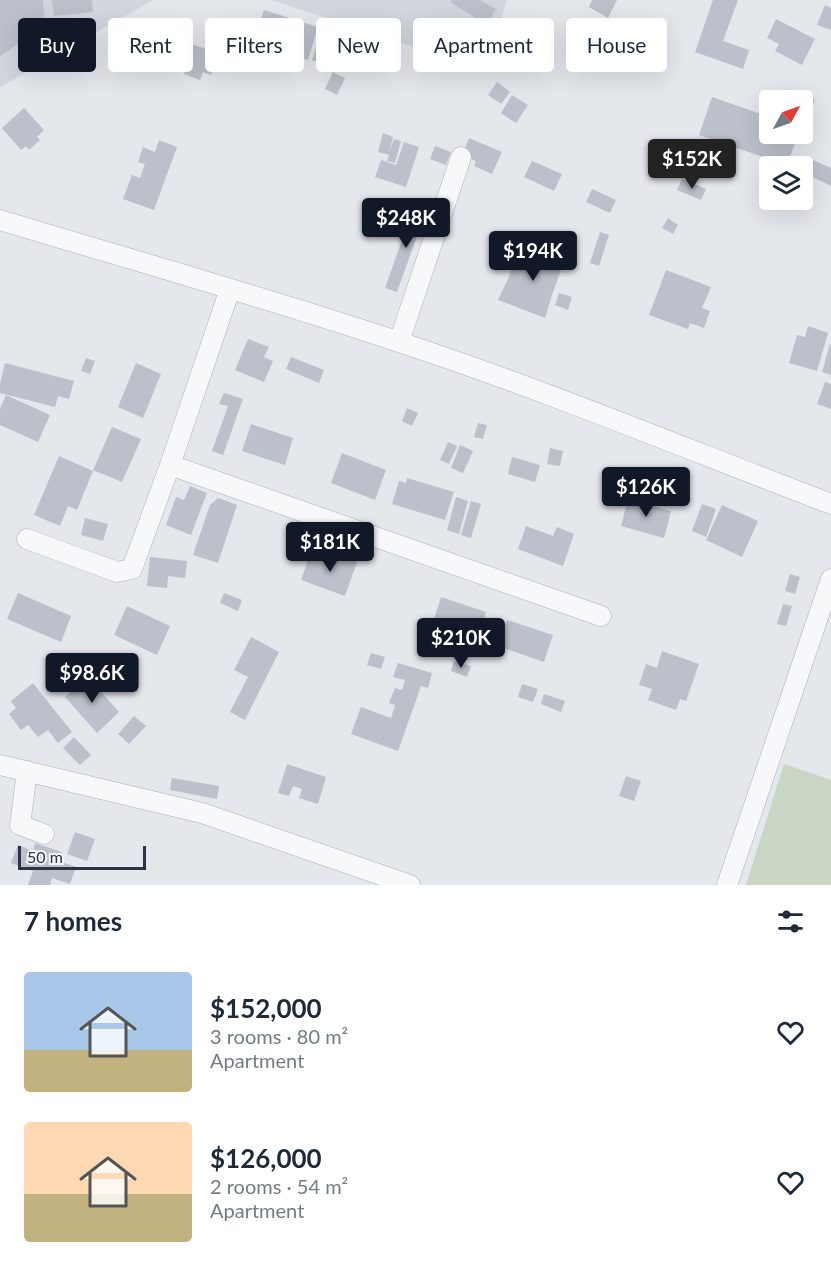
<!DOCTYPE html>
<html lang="en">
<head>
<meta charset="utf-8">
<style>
  :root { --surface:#fff; --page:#f6f6f7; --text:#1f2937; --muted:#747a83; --accent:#111827 }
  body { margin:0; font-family:Lato,sans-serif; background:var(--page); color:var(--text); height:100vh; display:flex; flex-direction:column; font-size:22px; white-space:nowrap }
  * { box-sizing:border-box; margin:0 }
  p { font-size:20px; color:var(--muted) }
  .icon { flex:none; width:33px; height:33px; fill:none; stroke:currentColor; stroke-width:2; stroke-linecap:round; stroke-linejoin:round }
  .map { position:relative; height:885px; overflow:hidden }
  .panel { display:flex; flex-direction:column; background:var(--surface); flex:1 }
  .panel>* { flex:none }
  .top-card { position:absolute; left:18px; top:18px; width:795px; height:54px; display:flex; gap:12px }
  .needle { width:39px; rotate:50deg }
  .fabs { position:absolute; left:759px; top:90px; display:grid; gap:12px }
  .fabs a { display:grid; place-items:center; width:54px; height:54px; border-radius:6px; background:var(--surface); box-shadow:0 6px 24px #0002; font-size:30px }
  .scale { position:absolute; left:18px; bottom:15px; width:128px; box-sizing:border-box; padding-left:6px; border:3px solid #2b3445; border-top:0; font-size:16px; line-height:21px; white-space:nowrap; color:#2b3445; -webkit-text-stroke:4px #f4f6f9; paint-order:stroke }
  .price { position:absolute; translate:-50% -51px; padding:0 14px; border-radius:6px; background:var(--accent); color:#fff; font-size:20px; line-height:39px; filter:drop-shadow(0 2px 3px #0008) }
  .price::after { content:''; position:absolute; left:50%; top:36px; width:18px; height:14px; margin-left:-9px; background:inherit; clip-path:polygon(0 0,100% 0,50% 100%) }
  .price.on { background:#222; color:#fff }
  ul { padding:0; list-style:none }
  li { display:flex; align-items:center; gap:18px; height:150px; padding:0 24px }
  li span { display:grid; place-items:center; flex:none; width:168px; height:120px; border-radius:6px; color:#555 }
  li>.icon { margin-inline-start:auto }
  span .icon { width:72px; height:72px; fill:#fffc; stroke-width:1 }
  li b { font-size:26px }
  h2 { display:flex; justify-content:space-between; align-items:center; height:72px; padding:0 24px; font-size:26px }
  .chip { padding:0 21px; border-radius:6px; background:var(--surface); box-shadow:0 6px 24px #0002; font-size:21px; line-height:54px }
  .chip.on { background:var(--accent); color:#fff }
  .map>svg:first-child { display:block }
</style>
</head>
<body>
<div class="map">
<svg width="831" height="885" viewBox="0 0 831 885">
  <rect width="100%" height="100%" fill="#e4e7ec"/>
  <path fill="#d2d6de" d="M0 0H153L0 87Z
    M271 0H507L484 72 415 47Z"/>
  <path fill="#c9d6c5" d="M784 764 831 780V885H746Z"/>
  <path fill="#bbc0ca" d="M0 0H43L45 26 0 56Z
    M52 0H92L93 12 54 16Z
    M452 0H480L496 9 487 25 450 2Z
    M592 0H617L608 18 589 7Z
    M713 0H738L723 41 749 50 743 69 695 52Z
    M825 5 831 8V30L817 25Z
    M264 10 318 27 308 60 254 43Z
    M776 19 815 39 802 65 775 51 779 44 767 38Z
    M474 21 488 26 477 59 463 54Z
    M322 30 353 40 344 71 312 60Z
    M186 42 218 53 211 75 203 72 200 80 184 74 187 65 179 62Z
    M502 43 516 47 513 55 500 51Z
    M649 48 663 54 659 66 644 60Z
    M333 72 345 78 337 95 325 89Z
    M497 82 510 92 501 104 488 95Z
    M786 89 815 99 801 140 797 138 787 165 699 135 712 97 770 117V134H802V100H782Z
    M512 95 528 105 516 123 501 113Z
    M24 108 44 130 37 137 40 140 29 150 26 146 21 150 2 128Z
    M383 133 393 137 389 152 394 139 401 141 395 163 387 161 389 155 378 152Z
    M469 138 502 152 492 174 474 166 476 161 462 155Z
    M159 140 177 147 154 210 123 199 132 175 140 178 145 164 138 162 143 147 155 152Z
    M404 142 419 147 406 187 375 177 381 160 396 165Z
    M435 146 451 152 446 165 430 159Z
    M813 160 831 168V186L806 174Z
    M532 161 562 174 554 191 524 177Z
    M682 179 706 189 701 200 677 190Z
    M592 189 616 200 610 213 586 202Z
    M414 206 426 211 397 292 385 288Z
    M668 218 678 225 673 234 662 228Z
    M600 232 609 235 599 266 590 263Z
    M538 249 565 259 552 295 545 318 498 300 508 279 518 250 535 256Z
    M666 270 711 287 702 308 710 311 704 328 690 323 688 329 649 315Z
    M559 293 572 297 568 310 555 305Z
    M808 326 828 333 817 371 789 363 797 335 805 337Z
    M248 339 269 347 264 357 273 361 264 382 235 370Z
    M830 344H831V375L822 372Z
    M291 357 324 370 319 383 286 369Z
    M86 358 95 361 90 374 81 371Z
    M5 363 74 381 69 399 58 396 55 407 0 393V384Z
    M136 363 161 374 143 418 118 407Z
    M825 382 831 384V409L817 404Z
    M224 393 243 399 223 455 212 451 228 406 219 404Z
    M6 395 50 415 38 442 0 425V409Z
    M407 408 418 413 412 426 402 421Z
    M478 423 487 425 483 439 474 437Z
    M251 424 293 438 285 465 242 451Z
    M112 427 141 439 122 482 93 470Z
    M448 442 457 446 449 464 440 460Z
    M460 445 473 451 463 473 451 468Z
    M550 448 563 451 560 466 547 464Z
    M342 453 386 470 375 500 331 483Z
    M59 456 93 471 77 510 68 506 60 526 34 515Z
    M512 457 540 465 535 482 508 474Z
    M636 476 647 480 642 497 630 494Z
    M407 478 454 492 445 520 392 504 399 481 406 483Z
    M658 485 669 489 663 506 646 500 649 491 656 493Z
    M190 486 207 493 191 535 166 525 176 497 184 500Z
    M611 486 626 491 621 507 606 502Z
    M456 497 468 501 459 534 447 530Z
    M218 498 237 505 218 563 193 555 210 505Z
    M628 499 671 511 664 538 621 526Z
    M471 501 481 504 471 538 461 535Z
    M702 504 716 509 706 537 692 531Z
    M722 505 758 521 742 557 706 540Z
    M85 518 108 524 103 541 81 535Z
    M526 526 553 536 557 527 574 534 563 566 518 549Z
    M311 552 331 560 334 553 357 562 345 596 301 580Z
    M150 557 187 561 185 578 168 576 167 588 147 586Z
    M790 574 800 577 795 594 785 591Z
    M18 593 71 616 61 642 7 619Z
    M224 593 242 600 238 611 220 603Z
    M441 597 486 612 476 645 453 638 455 630 433 623Z
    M783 604 792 606 786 626 777 624Z
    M127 606 170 626 157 655 114 635Z
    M507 620 553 635 544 662 498 646Z
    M251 637 279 652 245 720 230 712 248 677 234 670Z
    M662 651 699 664 686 701 680 699 676 710 648 700 652 689 639 685 646 664 657 668Z
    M371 653 385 657 381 669 367 665Z
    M454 661 471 666 467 677 451 671Z
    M398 663 432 673 428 688 421 686 398 751 351 734 361 707 391 718 395 705 389 703 395 688 402 690 405 680 393 677Z
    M87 676 119 712 97 733 65 697Z
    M33 683 72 732 58 743 48 730 38 737 28 725 21 730 9 714 16 708 11 701Z
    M522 684 538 689 533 702 518 697Z
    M544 694 565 701 561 712 541 704Z
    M134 716 146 726 129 744 118 734Z
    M74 737 91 755 80 765 63 748Z
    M287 764 326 777 318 804 299 798 302 789 293 786 289 796 278 793Z
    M626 776 641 781 634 801 619 796Z
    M172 778 219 786 217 799 170 790Z
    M75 832 95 839 87 861 67 854Z
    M35 843 62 852 59 861 76 867 70 884 52 878 50 885H28L33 871 11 863 18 845 33 851Z"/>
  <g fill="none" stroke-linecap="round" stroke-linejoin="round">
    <defs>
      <path id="minor" d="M0 220C133 260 267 298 399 342 545 390 687 449 831 504
        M399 342 461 157
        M170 465 601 616
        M27 539 117 572 132 569 170 465 230 289
        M0 765 202 813 410 885
        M27 771 20 825 44 834
        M727 885 831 579"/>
    </defs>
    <use href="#minor" stroke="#a9aeb7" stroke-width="21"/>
    <use href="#minor" stroke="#f7f8fa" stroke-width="20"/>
  </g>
</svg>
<div class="fabs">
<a><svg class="needle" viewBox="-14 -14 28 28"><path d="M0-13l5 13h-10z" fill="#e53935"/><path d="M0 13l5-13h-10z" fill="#747a83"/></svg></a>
<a><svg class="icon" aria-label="layers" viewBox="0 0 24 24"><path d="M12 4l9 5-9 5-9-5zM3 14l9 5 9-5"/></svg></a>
</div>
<div class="scale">50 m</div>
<b class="price on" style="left:692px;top:190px">$152K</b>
<b class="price" style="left:406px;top:249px">$248K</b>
<b class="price" style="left:533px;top:282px">$194K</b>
<b class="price" style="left:646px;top:518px">$126K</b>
<b class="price" style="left:330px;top:573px">$181K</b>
<b class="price" style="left:461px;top:669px">$210K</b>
<b class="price" style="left:92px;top:704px">$98.6K</b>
<div class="top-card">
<a class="chip on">Buy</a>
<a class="chip">Rent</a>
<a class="chip">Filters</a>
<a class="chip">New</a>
<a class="chip">Apartment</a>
<a class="chip">House</a>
</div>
</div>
<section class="panel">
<h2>7 homes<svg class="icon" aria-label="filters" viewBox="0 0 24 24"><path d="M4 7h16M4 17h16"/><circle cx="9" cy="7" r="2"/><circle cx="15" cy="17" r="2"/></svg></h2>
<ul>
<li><span style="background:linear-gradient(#a9c7e8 65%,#c2b280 0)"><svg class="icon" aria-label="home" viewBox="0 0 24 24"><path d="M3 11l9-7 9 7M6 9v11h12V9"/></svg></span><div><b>$152,000</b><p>3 rooms · 80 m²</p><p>Apartment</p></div><svg class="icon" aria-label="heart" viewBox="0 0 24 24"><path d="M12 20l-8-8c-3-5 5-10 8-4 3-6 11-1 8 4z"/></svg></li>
<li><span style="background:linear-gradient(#ffd9b3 60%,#c2b280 0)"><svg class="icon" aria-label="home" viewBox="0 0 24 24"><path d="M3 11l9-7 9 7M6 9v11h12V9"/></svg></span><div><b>$126,000</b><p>2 rooms · 54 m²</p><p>Apartment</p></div><svg class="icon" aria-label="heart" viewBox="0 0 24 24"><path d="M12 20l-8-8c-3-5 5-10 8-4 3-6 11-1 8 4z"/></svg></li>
</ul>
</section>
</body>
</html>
